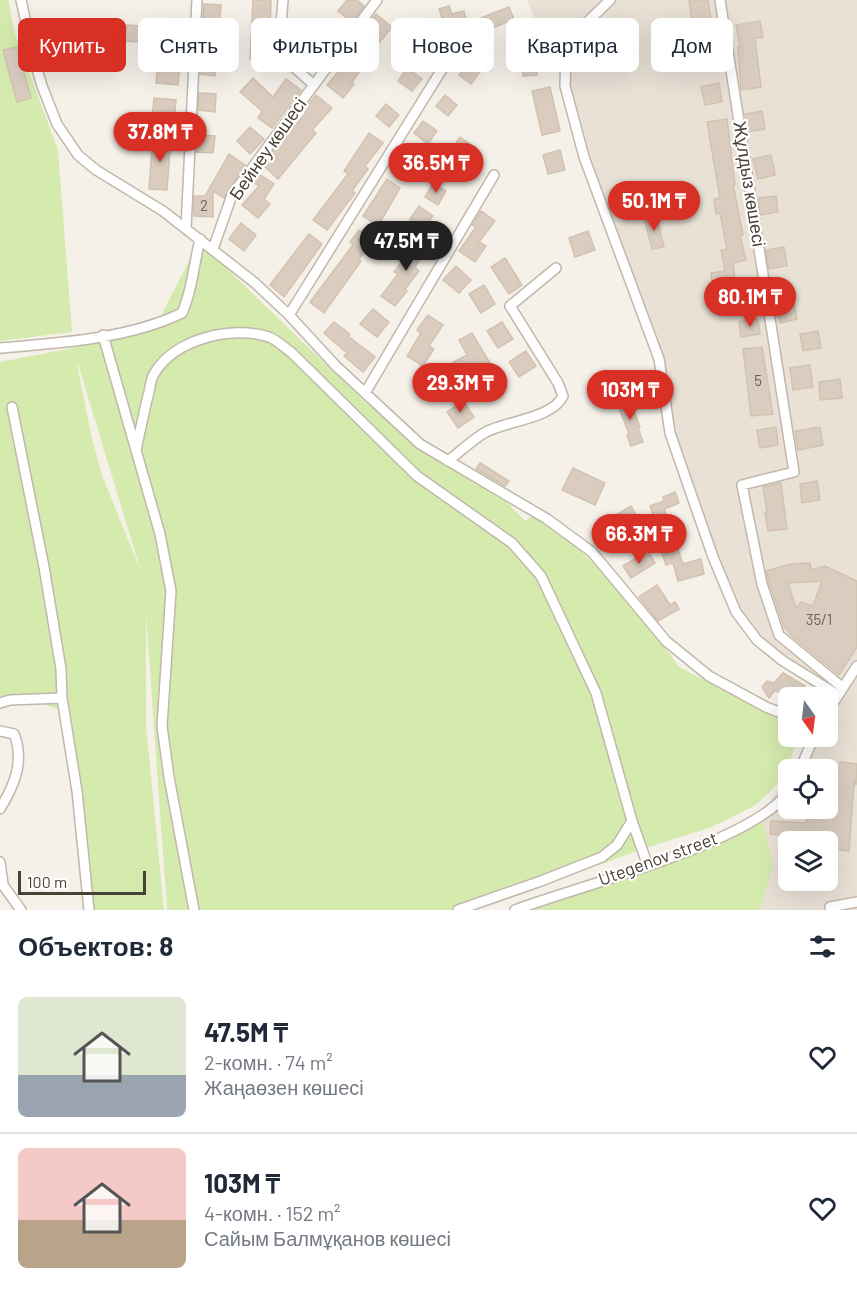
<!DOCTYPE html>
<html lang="ru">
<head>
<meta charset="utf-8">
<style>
  :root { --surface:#fff; --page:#f6f6f7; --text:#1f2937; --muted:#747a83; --line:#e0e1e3; --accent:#d93025 }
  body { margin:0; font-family:Barlow,sans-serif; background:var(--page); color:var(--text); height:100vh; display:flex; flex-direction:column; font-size:22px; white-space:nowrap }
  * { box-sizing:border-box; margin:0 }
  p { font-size:20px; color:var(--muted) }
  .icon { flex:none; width:33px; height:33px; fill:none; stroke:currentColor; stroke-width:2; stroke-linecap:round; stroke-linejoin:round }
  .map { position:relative; height:910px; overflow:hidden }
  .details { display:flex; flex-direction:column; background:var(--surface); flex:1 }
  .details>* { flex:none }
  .banner { position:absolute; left:18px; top:18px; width:822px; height:54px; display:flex; gap:12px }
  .needle { width:39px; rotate:166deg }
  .controls { position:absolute; left:778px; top:687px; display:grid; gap:12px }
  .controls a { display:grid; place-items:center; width:60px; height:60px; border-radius:9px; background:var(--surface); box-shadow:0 6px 24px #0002; font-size:30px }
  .scale { position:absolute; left:18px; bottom:15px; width:128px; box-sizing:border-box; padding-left:6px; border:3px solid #494036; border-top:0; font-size:16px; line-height:21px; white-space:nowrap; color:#494036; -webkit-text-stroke:4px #fff; paint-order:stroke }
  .price { position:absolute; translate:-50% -51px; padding:0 14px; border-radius:21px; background:var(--accent); color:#fff; font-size:20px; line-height:39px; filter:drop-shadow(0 2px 3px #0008) }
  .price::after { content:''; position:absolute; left:50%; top:36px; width:18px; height:14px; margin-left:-9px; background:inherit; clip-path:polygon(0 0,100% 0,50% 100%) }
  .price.selected { background:#222; color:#fff }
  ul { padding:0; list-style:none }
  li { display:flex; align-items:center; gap:18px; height:150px; padding:0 18px }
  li+li { border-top:2px solid var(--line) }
  li span { display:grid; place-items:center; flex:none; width:168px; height:120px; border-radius:9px; color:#555 }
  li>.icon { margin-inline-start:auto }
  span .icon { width:72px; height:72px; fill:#fffc; stroke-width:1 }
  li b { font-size:26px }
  h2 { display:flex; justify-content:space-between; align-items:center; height:72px; padding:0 18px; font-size:26px }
  .tag { padding:0 21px; border-radius:9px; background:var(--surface); box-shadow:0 6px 24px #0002; font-size:21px; line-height:54px }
  .tag.selected { background:var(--accent); color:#fff }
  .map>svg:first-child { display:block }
</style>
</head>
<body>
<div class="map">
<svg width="857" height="910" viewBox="0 0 857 910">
  <rect width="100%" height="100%" fill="#f5f0e8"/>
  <path fill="#e9e1d6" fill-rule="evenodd" d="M527 0H857V910H516L761 816 789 773V808H828V770L791 769 812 737 828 736V711L838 696 783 661 736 612 670 433 659 359 565 86ZM789 842H828V880H789Z"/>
  <path fill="#d5ebae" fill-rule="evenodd" d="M0 0H8L15 34 58 150 72 332 0 341Z
    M200 239 213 249 226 268 367 404 490 485 525 521 538 513 621 587 679 667 789 724V736L798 737 784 778 756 805 712 827 646 848 474 910H167L146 614V725L164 910H92L90 857 78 779 61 711C42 702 21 696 0 697V362L73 348 159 320ZM77 364H78L141 572 102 475 91 434Z
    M762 816 773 865 760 910H536L648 866Z"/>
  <path fill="#dacdc0" stroke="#d2c2af" stroke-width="1.5" fill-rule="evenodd" d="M253 0H271L269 59H250Z
    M347 0H357L364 6 352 22 338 11Z
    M689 0H708L717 61 701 63 698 40 695 41Z
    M204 4 221 5 219 26 203 24Z
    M449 6 452 14 464 11 468 27 457 30 456 27 446 30 439 9Z
    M509 7 514 19 486 31 481 18Z
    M376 14 392 27 379 43 363 30Z
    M160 21 182 23 180 45 125 41 127 25 142 26V32L159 33Z
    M760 21 763 37 755 38 761 87 741 90 738 47 740 46 736 25Z
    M331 22 344 33 316 70 303 61Z
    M431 34 444 44 435 57 421 47Z
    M535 38 537 75 523 76 519 39Z
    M17 47 31 98 17 102 3 50Z
    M355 47 370 57 352 82 354 84 343 98 327 85 344 65 343 64Z
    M201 54 218 56 215 76 200 74Z
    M158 61 180 63 178 85 156 83Z
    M468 64 479 73 471 84 459 75Z
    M407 68 422 79 412 91 398 81Z
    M253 78 273 97 286 79 301 90 272 128 258 118 262 111 240 92Z
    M719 83 722 102 705 105 701 87Z
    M550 87 560 131 542 135 532 91Z
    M199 93 216 94 215 112 198 110Z
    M316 95 332 108 312 130 316 133 278 179 264 166 272 152 306 113 303 111Z
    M445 95 457 105 448 116 436 106Z
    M154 98 176 100 174 122 152 120Z
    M386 104 399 115 389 127 376 116Z
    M762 111 765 129 747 132 745 114Z
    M727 119 735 185H733L743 235H740L746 260 733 263 739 313 718 315 717 304 730 302 729 287 713 289 711 273 725 271 721 250 727 249 720 213 716 214 714 199 720 198 707 122Z
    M423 121 437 131 428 144 414 133Z
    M250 127 264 139 250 154 237 141Z
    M369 133 383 143 365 166 368 169 352 191 355 193 327 230 313 220 348 174 344 171Z
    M153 135 171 136 167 190 149 189Z
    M198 135 215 136 213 153 197 152Z
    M460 137 474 147 452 180 438 171Z
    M560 150 565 170 548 174 543 155Z
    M406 151 419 161 409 174 396 165Z
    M229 154 245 165 224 198 213 191V217L194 216V196H205Z
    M771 155 775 175 758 179 753 159Z
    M259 174 274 184 264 199 270 204 258 218 242 205 259 186 253 182Z
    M387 179 400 188 378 226 363 216Z
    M433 184 446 191 438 205 425 197Z
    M776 196 778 212 760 215 758 198Z
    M419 206 433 216 423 229 410 219Z
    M481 211 495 221 479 242 486 246 475 262 459 251 476 227 472 225Z
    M656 215 664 247 652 249 644 218Z
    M241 223 256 235 244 251 229 239Z
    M359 230 373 240 359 259 361 261 324 313 310 302 353 245 350 242Z
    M588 231 595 250 575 257 569 238Z
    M309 234 322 244 284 297 270 285Z
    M417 237 430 246 415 267 419 271 405 289 407 291 395 306 381 296 398 274 394 272 411 250 409 248Z
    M784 247 787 266 769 269 766 250Z
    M505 258 522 285 509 294 491 267Z
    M456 266 471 280 459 293 443 280Z
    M484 285 495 304 481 313 469 294Z
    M793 298 797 319 780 323 776 302Z
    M373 309 389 322 377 337 360 324Z
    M428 315 443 325 429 346 434 349 423 366 407 356 421 333 417 330Z
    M758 319 760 334 741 337 739 322Z
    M334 322 350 334 348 336 375 357 363 372 344 356 347 353 324 333Z
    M502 322 513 339 498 348 487 331Z
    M818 331 821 348 803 351 800 334Z
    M472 333 491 365 463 381 452 363 467 355 459 340Z
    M762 347 773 414 751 416 743 349Z
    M526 351 536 366 519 377 509 362Z
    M810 365 813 387 793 390 790 368Z
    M840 379 842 398 820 400 819 382Z
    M628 396 640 427 638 428 643 442 631 446 627 435 629 434 616 400Z
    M463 401 474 417 458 428 447 412Z
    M776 427 778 445 760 448 757 430Z
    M820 427 823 445 798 450 795 431Z
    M480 463 509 481 505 486 476 469Z
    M573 468 605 483 595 505 562 490Z
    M817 481 820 500 802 503 800 484Z
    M781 483 787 529 768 531 765 513 767 512 763 487Z
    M675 492 679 503 664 509 683 564 701 559 704 574 678 581 673 563 666 565 654 529 658 528 650 506 664 501 663 497Z
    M631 506 641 524 600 548 596 542 610 534 603 523Z
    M648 551 655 563 631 578 623 566Z
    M810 563 811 570 825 566 857 581V647L839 675 792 636 784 626 769 582 766 571 791 564ZM822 581 813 606 801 602 796 608 788 583Z
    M657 585 670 605 675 602 679 609 658 621 639 597Z
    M783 673 805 686 796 698H787L775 690 769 698 762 687 767 681 774 683Z
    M840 762 857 764 856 784 854 783 849 851 828 849V842H789V836L770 834 771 821 806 823 807 808H828V787L836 788Z"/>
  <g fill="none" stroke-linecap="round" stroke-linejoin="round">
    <defs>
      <path id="minor" d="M21 0 34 59 42 86 57 124 78 155 96 170 163 211 255 283 289 315 336 366 420 444 547 519 592 552 666 641 709 676 766 707 789 716
        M283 0 279 50 280 55 314 85
        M610 0 577 32 566 55 565 86 584 157 659 359 670 433 713 557 736 612 757 640 783 661 838 695
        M720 0 794 472 742 485 762 584 779 635 843 688
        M186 229 197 0
        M213 249 232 195 377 0
        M289 315 454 50
        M103 335 160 534 171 591 162 726 169 777 194 910
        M0 348C59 343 128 339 182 313 192 291 194 264 200 239
        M365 393 494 175
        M12 407 44 567 61 669 62 698 77 791 89 910
        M136 451C140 431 144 411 149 392 150 387 151 379 154 374 174 339 232 325 269 337 277 340 285 348 292 353L417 476 512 543 541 576 596 693 632 821 648 866
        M448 461C460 452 473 439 486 432 507 421 553 418 563 396L558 383 510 306 556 268
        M0 703 10 700 62 698
        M828 711 857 666
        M0 731 14 734C25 761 14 786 0 809
        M800 770 814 736
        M0 862 3 884
        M0 881 21 910
        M830 907 857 902
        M458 910 541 881 602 857 617 845 632 821
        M515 910C575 887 759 841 789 790"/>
    </defs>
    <use href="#minor" stroke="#c1b7aa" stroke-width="12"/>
    <use href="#minor" stroke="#fff" stroke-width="9"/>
  </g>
  <g text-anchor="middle" stroke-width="4.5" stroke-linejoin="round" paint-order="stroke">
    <g font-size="15" fill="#6d6358">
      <text x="204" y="211">2</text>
      <text x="758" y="386">5</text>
      <text x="819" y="625">35/1</text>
    </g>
    <g font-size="18" fill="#494036" stroke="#fff">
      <text transform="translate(268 149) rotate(-55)" y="6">Бейнеу көшесі</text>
      <text transform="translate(749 184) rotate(81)" y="6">Жұлдыз көшесі</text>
      <text transform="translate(658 859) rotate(-20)" y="6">Utegenov street</text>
    </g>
  </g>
</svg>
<div class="controls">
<a><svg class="needle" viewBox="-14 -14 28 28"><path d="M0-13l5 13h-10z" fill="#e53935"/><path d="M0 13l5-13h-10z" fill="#747a83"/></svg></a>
<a><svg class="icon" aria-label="locate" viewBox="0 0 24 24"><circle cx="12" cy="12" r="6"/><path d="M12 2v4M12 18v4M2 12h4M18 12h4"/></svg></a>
<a><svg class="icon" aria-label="layers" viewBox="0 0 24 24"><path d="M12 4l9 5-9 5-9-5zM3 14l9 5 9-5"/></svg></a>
</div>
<div class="scale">100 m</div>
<b class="price" style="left:160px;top:163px">37.8M ₸</b>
<b class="price" style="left:436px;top:194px">36.5M ₸</b>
<b class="price" style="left:654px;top:232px">50.1M ₸</b>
<b class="price selected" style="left:406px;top:272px">47.5M ₸</b>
<b class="price" style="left:750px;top:328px">80.1M ₸</b>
<b class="price" style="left:460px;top:414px">29.3M ₸</b>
<b class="price" style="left:630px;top:421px">103M ₸</b>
<b class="price" style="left:639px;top:565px">66.3M ₸</b>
<div class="banner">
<a class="tag selected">Купить</a>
<a class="tag">Снять</a>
<a class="tag">Фильтры</a>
<a class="tag">Новое</a>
<a class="tag">Квартира</a>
<a class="tag">Дом</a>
</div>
</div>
<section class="details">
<h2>Объектов: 8<svg class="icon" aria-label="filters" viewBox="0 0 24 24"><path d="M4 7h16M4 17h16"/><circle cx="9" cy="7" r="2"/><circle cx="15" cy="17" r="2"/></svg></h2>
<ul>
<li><span style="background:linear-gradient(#dfe7d0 65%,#9aa5b1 0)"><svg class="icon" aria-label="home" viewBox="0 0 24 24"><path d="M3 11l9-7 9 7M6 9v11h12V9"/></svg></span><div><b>47.5M ₸</b><p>2-комн. · 74 m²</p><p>Жаңаөзен көшесі</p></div><svg class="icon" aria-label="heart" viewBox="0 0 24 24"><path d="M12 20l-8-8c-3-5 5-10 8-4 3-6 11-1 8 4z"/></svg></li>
<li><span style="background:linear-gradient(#f6c9c9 60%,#b9a48a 0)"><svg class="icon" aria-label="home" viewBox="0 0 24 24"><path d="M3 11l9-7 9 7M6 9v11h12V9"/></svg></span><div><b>103M ₸</b><p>4-комн. · 152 m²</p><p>Сайым Балмұқанов көшесі</p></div><svg class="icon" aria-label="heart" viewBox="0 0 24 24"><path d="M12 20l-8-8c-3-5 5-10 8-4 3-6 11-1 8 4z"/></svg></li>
</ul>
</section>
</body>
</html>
